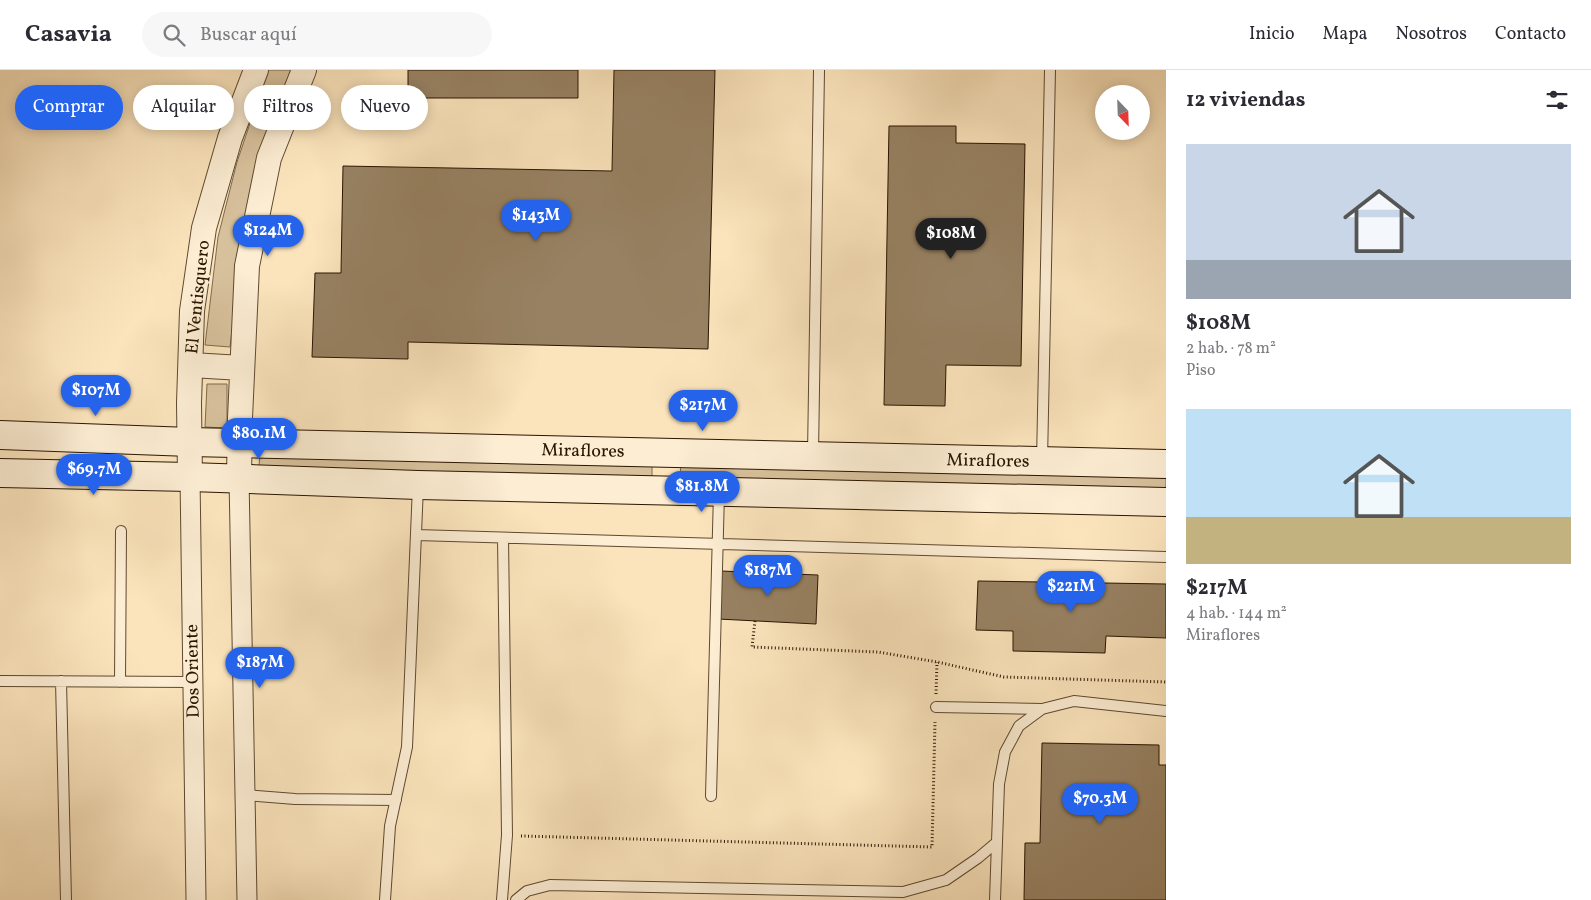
<!DOCTYPE html>
<html lang="es">
<head>
<meta charset="utf-8">
<style>
  :root { --surface:#fff; --page:#f7f7f7; --text:#2b2b33; --muted:#7c7c81; --line:#e1e1e2; --accent:#2563eb }
  body { margin:0; font-family:Vollkorn,serif; background:var(--page); color:var(--text); height:100vh; display:flex; flex-direction:column; font-size:19px; white-space:nowrap }
  * { box-sizing:border-box; margin:0 }
  p { font-size:16px; color:var(--muted) }
  .icon { flex:none; width:28px; height:28px; fill:none; stroke:currentColor; stroke-width:2; stroke-linecap:round; stroke-linejoin:round }
  .map { position:relative; flex:1; overflow:hidden }
  .drawer { display:flex; flex-direction:column; background:var(--surface); width:425px }
  .drawer>* { flex:none }
  .banner { position:absolute; left:15px; top:15px; width:475px; height:45px; display:flex; gap:10px }
  .needle { width:32px; rotate:157deg }
  .tools { position:absolute; left:1095px; top:15px; display:grid; gap:10px }
  .tools a { display:grid; place-items:center; width:55px; height:55px; border-radius:50%; background:var(--surface); box-shadow:0 2px 12px #0003; font-size:25px }
  .price { position:absolute; translate:-50% -42px; padding:0 11px; border-radius:18px; background:var(--accent); color:#fff; font-size:16px; line-height:32px; filter:drop-shadow(0 1px 2px #0008) }
  .price::after { content:''; position:absolute; left:50%; top:30px; width:15px; height:11px; margin-left:-8px; background:inherit; clip-path:polygon(0 0,100% 0,50% 100%) }
  .price.on { background:#222; color:#fff }
  ul { padding:0; list-style:none }
  li { display:grid; align-content:center; gap:10px; height:265px; padding:0 20px }
  li span { display:grid; place-items:center; height:155px; border-radius:0px; color:#555 }
  li>.icon { margin-inline-start:auto }
  span .icon { width:90px; height:90px; fill:#fffc; stroke-width:1 }
  li b { font-size:21px }
  h2 { display:flex; justify-content:space-between; align-items:center; height:60px; padding:0 20px; font-size:21px }
  .pill { padding:0 18px; border-radius:22px; background:var(--surface); box-shadow:0 2px 12px #0003; font-size:18px; line-height:45px }
  .pill.on { background:var(--accent); color:#fff }
  header { display:flex; align-items:center; gap:30px; box-sizing:border-box; height:70px; padding:0 25px; background:var(--surface); border-bottom:1px solid var(--line) }
  header strong { font-size:24px }
  nav { display:flex; gap:28px; margin-inline-start:auto; font-size:18px }
  .search { width:350px; height:45px; background:var(--page); display:flex; align-items:center; gap:12px; box-sizing:border-box; padding:0 18px; border-radius:28px; color:var(--muted); font-size:19px }
  main { display:flex; flex:1; min-height:0 }
  .map>svg:first-child { display:block }
</style>
</head>
<body>
<header>
<strong>Casavia</strong>
<div class="search"><svg class="icon" aria-label="search" viewBox="0 0 24 24"><circle cx="10" cy="10" r="6"/><path d="M15 15l6 6"/></svg>Buscar aquí</div>
<nav><a>Inicio</a><a>Mapa</a><a>Nosotros</a><a>Contacto</a></nav>
</header>
<main>
<div class="map">
<svg width="1166" height="830" viewBox="0 0 1166 830">
  <rect width="100%" height="100%" fill="#fbe4bc"/>
  <filter id="stains"><feTurbulence type="fractalNoise" baseFrequency=".004" numOctaves="4"/><feColorMatrix values="0 0 0 0 .2 0 0 0 0 .09 0 0 0 0 .02 0 0 0 .5 -.17"/></filter>
  <radialGradient id="worn" r=".72"><stop offset=".6" stop-color="#630" stop-opacity="0"/><stop offset="1" stop-color="#630" stop-opacity=".3"/></radialGradient>
  <path fill="#d7c19c" stroke="#806b4e" d="M268 0H295L243 168 230 277 205 275 218 167 237 92Z
    M207 314H227V358L205 357Z
    M260 379 652 388V407L259 398Z
    M681 388 1166 401V423L680 411Z"/>
  <path fill="#978162" stroke="#2a1501" d="M408 0H578V28H408Z
    M614 0H715L708 279 408 272V289L312 287 315 203H341L343 96 612 101Z
    M889 56H956V73L1025 74 1021 296 946 295 945 336 884 335Z
    M721 501 818 505 816 554 718 549Z
    M978 511 1166 514V568L1106 566 1105 583 1013 581V561L976 560Z
    M1042 673 1159 675V695H1166V830H1024L1025 773H1040Z"/>
  <g fill="none" stroke-linecap="round" stroke-linejoin="round">
    <defs>
      <path id="service" d="M813 384 819 0
        M1042 391 1050 0
        M416 465 1166 487
        M0 611 192 612
        M61 611 66 830
        M120 612 121 461
        M936 637 1042 639
        M245 725 295 729 396 730
        M711 726 719 423
        M385 830 390 756 407 677 418 416
        M502 830 507 765 503 468
        M516 830 527 821 550 815 903 822 946 810 978 788 997 772
        M995 830 999 714 1005 682 1019 656 1042 639 1074 631 1166 641"/>
      <path id="minor" d="M190 407 196 830
        M239 408 247 830"/>
      <path id="tertiary" d="M191 295 242 298
        M190 407 189 333 192 241 204 158 230 68 256 0
        M239 408 240 348 247 196 269 88 304 0"/>
      <path id="secondary" d="M0 365 190 372 1166 394
        M0 403 190 407 418 415 1166 432"/>
    </defs>
    <use href="#service" stroke="#5e4930" stroke-width="12"/>
    <use href="#minor" stroke="#5e4930" stroke-width="21"/>
    <use href="#tertiary" stroke="#5e4930" stroke-width="26"/>
    <use href="#secondary" stroke="#2a1501" stroke-width="30"/>
    <path stroke="#2a1501" stroke-width="3" stroke-dasharray="1 2.5" stroke-linecap="butt" d="M755 551 752 577 878 582 937 592 1004 607 1166 612
      M936 624 937 592
      M521 766 932 777 935 652"/>
    <use href="#service" stroke="#fcedd3" stroke-width="10"/>
    <use href="#minor" stroke="#fcedd3" stroke-width="19"/>
    <use href="#tertiary" stroke="#fcedd3" stroke-width="24"/>
    <use href="#secondary" stroke="#fcedd3" stroke-width="28"/>
  </g>
  <g text-anchor="middle" stroke-width="4" stroke-linejoin="round" paint-order="stroke">
    <g font-size="18" fill="#2a1501" stroke="#fcedd3">
      <text transform="translate(197 227) rotate(-84)" y="6">El Ventisquero</text>
      <text transform="translate(583 380) rotate(1)" y="6">Miraflores</text>
      <text transform="translate(988 390) rotate(1)" y="6">Miraflores</text>
      <text transform="translate(192 601) rotate(-91)" y="6">Dos Oriente</text>
    </g>
  </g>
  <rect width="100%" height="100%" filter="url(#stains)"/>
  <rect width="100%" height="100%" fill="url(#worn)"/>
</svg>
<div class="tools">
<a><svg class="needle" viewBox="-14 -14 28 28"><path d="M0-13l5 13h-10z" fill="#e53935"/><path d="M0 13l5-13h-10z" fill="#7c7c81"/></svg></a>
</div>
<b class="price" style="left:536px;top:172px">$143M</b>
<b class="price" style="left:268px;top:187px">$124M</b>
<b class="price on" style="left:951px;top:190px">$108M</b>
<b class="price" style="left:96px;top:347px">$107M</b>
<b class="price" style="left:703px;top:362px">$217M</b>
<b class="price" style="left:259px;top:390px">$80.1M</b>
<b class="price" style="left:94px;top:426px">$69.7M</b>
<b class="price" style="left:702px;top:443px">$81.8M</b>
<b class="price" style="left:768px;top:527px">$187M</b>
<b class="price" style="left:1071px;top:543px">$221M</b>
<b class="price" style="left:260px;top:619px">$187M</b>
<b class="price" style="left:1100px;top:755px">$70.3M</b>
<div class="banner">
<a class="pill on">Comprar</a>
<a class="pill">Alquilar</a>
<a class="pill">Filtros</a>
<a class="pill">Nuevo</a>
</div>
</div>
<section class="drawer">
<h2>12 viviendas<svg class="icon" aria-label="filters" viewBox="0 0 24 24"><path d="M4 7h16M4 17h16"/><circle cx="9" cy="7" r="2"/><circle cx="15" cy="17" r="2"/></svg></h2>
<ul>
<li><span style="background:linear-gradient(#c9d6e8 75%,#9aa5b1 0)"><svg class="icon" aria-label="home" viewBox="0 0 24 24"><path d="M3 11l9-7 9 7M6 9v11h12V9"/></svg></span><div><b>$108M</b><p>2 hab. · 78 m²</p><p>Piso</p></div></li>
<li><span style="background:linear-gradient(#bfe0f5 70%,#c2b280 0)"><svg class="icon" aria-label="home" viewBox="0 0 24 24"><path d="M3 11l9-7 9 7M6 9v11h12V9"/></svg></span><div><b>$217M</b><p>4 hab. · 144 m²</p><p>Miraflores</p></div></li>
</ul>
</section>
</main>
</body>
</html>
